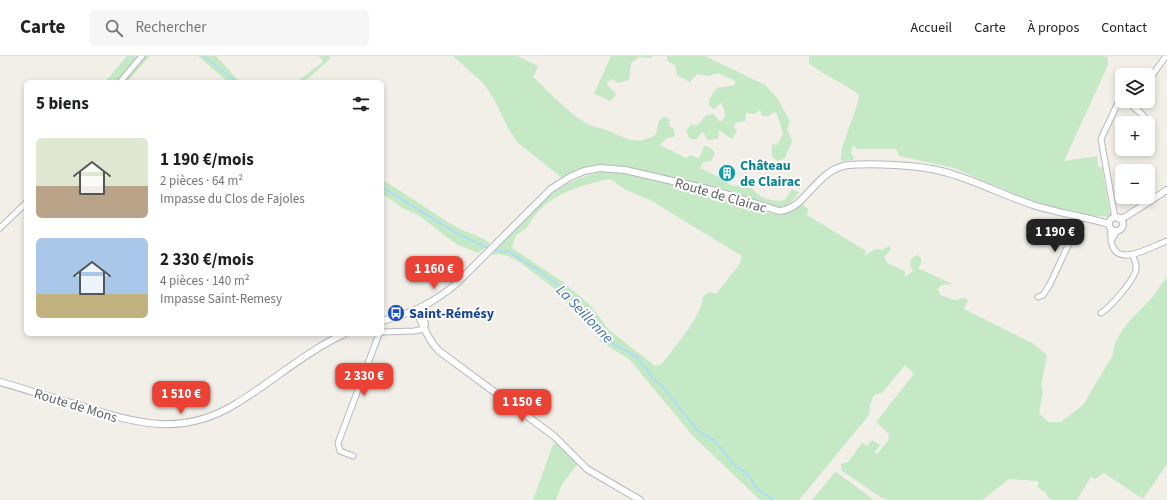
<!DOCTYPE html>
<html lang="fr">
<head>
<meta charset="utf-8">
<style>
  :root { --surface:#fff; --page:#f6f6f6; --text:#202124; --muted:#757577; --line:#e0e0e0; --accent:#ea4335 }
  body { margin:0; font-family:"Source Sans 3",sans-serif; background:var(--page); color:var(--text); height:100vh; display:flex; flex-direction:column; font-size:15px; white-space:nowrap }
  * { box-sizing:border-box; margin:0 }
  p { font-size:13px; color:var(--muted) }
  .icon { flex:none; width:22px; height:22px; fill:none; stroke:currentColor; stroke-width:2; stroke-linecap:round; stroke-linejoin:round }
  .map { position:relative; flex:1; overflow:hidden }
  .details { position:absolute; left:24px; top:24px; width:360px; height:256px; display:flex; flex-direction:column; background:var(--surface); border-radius:6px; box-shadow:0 2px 6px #0003 }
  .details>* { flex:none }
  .fabs { position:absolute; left:1115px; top:12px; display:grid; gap:8px }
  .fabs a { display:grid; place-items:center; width:40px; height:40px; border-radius:6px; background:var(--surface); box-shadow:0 2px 6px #0003; font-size:20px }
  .price { position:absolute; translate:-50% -34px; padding:0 9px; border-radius:8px; background:var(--accent); color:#fff; font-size:13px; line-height:26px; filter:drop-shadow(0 1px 2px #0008) }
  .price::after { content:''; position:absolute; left:50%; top:24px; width:12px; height:9px; margin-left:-6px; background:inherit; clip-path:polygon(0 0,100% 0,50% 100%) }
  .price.active { background:#222; color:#fff }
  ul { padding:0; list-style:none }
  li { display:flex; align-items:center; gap:12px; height:100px; padding:0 12px }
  li span { display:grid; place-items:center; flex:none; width:112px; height:80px; border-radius:6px; color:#555 }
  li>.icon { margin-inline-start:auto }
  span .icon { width:48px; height:48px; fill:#fffc; stroke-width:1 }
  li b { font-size:17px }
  h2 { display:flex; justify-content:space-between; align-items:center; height:48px; padding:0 12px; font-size:17px }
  header { display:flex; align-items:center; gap:24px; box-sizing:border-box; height:56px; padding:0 20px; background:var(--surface); border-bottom:1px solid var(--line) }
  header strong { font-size:19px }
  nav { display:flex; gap:22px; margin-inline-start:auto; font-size:14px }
  .search { width:280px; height:36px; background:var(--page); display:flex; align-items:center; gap:10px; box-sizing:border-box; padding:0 14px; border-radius:6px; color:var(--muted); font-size:15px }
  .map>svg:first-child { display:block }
</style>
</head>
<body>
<header>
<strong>Carte</strong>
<div class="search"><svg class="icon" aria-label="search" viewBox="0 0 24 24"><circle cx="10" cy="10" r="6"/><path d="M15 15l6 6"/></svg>Rechercher</div>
<nav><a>Accueil</a><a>Carte</a><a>À propos</a><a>Contact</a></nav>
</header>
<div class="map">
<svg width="1167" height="444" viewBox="0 0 1167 444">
  <rect width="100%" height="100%" fill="#f1efe8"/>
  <path fill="#c5e8c5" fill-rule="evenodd" d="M127 0H150L127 26H105Z
    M198 0H216L240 26H228Z
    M319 0H329L331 2 304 26H296L323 6Z
    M453 0H517L538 10 533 21C547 34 574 63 592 70 597 72 602 72 607 74 625 82 637 91 656 78L659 65 664 60 670 64 669 70 673 72 675 80 667 82 660 89 686 102 690 99 699 102 704 90 711 92 715 97 711 105 703 106 700 112 723 123 730 129 752 132C758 142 773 147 785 144L792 133 799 136C792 146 788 153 775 151L724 133 622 110 600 108 584 111 571 116 562 122 517 86 508 72 494 43 483 27Z
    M611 0H652L651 2 639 1 631 7 629 24 618 27 613 23 607 26 608 30 616 38 611 45 594 38Z
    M667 0H705L765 29 778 43 790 66 787 72 792 85 785 102 777 105 772 100V88L777 89 783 78 777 57 773 56 769 60H762L760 54 754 58 746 57 745 65 735 67 734 71 737 75 732 83 719 74 718 83 708 84 703 76 696 83H690L686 75 691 68 697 70 706 59 714 58 720 66 725 61 724 53 721 47 714 53 709 50V43L717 32 735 29V25L718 17 708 20 697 18 690 26 677 19 675 9 667 5Z
    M809 0H1105L1108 2V9L1064 105 1097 100 1098 111H1102L1110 159 1109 161 1079 158 1031 145 954 112 899 100 896 93H857L853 89 851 97 854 101 853 104 841 105C839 90 857 58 859 39 843 26 824 20 809 7Z
    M602 116H614L644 122 724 141 769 157 783 159 793 155 801 147 808 153 807 159 866 195 864 200 876 193 882 194 889 190 891 192 890 195 884 200 887 207 905 215V221L913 215 910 209 911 203 917 199 921 202V208L918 212 952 228 941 229 938 233 940 239 954 244 963 242 968 244 964 253 1032 287 1047 299 1041 330 1043 336 1039 357 1048 366H1061L1083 349 1113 299C1114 277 1134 261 1148 246 1155 239 1160 229 1167 221V408L1143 443 1104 417 1095 423 1091 421 1077 444H1051L1046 439 1047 438 1038 431V425L1009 423 982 444H890L882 442 841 414V408L848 406 862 387 867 390 872 384 880 389 875 396 877 398 888 385 889 378 876 366 914 318 905 309 882 337 874 339 870 349 869 359 799 444H760L692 379 630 304 600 285 574 250 566 247 561 238 521 207 508 200 499 198 492 199 495 192C527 160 555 124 602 116ZM610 123 626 134 650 144 742 200 739 209 716 238 709 236 703 241C700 263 676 289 662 308L655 310 608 273 590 249 563 226 512 192C513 188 514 183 516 180 519 176 525 174 528 170 545 139 577 130 610 123Z
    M382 124C409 139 433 158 460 173 468 177 486 182 490 188L478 197 456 188 418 159 403 152 382 138Z
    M555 387 578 408 562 428 556 444H533L552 391Z
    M835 416H836L874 444H812Z"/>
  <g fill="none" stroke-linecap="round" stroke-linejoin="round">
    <path stroke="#aadaff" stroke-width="1.5" d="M204 0 236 26
      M382 131 456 177 488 192
      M494 194 509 196 538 214 567 236 610 286 637 301 646 312 653 323 661 329 698 375 715 385 735 410 748 418 757 433 774 444"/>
    <defs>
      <path id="minor" d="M1148 25 1166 0
        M120 26 142 0
        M1126 45 1142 58 1146 64
        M1115 162 1101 83 1122 38
        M0 172 26 147
        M1111 173C1108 217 1143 194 1167 185
        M1111 185 1117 175
        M1038 241 1043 239 1049 230 1081 162
        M1101 257C1110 252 1135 223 1136 213 1137 208 1134 203 1132 198
        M382 276 414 275 425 273
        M353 400 340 395 338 387 379 278"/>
      <path id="tertiary" d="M1109 168a7 7 0 1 1 14 0a7 7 0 1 1-14 0Z
        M1119 163 1125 161 1167 134
        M422 251 425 269
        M416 254C423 269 428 284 439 295L554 380 587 413 640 444
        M382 265C412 257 432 248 456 228L551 133 570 121 584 115 600 112 625 114 716 135 779 155C806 154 816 113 848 109 873 107 917 109 941 115 974 123 1004 140 1036 150 1060 157 1085 161 1109 168
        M0 326C28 334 56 343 85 351 138 368 182 380 234 349 271 327 305 296 344 278"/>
    </defs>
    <use href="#minor" stroke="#b5b8bc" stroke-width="7"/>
    <use href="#tertiary" stroke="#b5b8bc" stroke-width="8"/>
    <use href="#minor" stroke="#fff" stroke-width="5"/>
    <use href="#tertiary" stroke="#fff" stroke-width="6"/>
  </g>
  <defs>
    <symbol id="building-disc" viewBox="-11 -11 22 22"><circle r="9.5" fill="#0f9aa8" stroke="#fff"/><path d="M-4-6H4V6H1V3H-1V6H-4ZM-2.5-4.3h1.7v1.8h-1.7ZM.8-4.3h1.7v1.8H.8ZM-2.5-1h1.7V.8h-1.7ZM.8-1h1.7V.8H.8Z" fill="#fff"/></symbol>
    <symbol id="bus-disc" viewBox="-11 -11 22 22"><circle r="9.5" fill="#1a4fb4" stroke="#fff"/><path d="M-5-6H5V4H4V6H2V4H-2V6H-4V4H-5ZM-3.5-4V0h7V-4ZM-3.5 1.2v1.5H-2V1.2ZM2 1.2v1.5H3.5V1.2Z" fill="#fff"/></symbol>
  </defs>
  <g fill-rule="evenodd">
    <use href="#building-disc" x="717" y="107" width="20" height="20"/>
    <use href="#bus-disc" x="386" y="247" width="20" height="20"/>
  </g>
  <g text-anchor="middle" stroke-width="4" stroke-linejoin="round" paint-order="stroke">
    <g font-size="14" font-weight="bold" fill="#0d838f" stroke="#fff" text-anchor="start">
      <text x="740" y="114">Château<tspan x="740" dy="16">de Clairac</tspan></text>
    </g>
    <g font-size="14" fill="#5f6368" stroke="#fff">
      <text transform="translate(721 139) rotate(16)" y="5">Route de Clairac</text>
      <text transform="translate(76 349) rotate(17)" y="5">Route de Mons</text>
    </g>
    <g font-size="14" font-weight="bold" fill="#164399" stroke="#fff" text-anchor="start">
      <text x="409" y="262">Saint-Rémésy</text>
    </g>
    <g font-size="15" font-style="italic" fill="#4174aa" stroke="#fff">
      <text transform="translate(585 258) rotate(46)" y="5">La Seillonne</text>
    </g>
  </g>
</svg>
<div class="fabs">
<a><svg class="icon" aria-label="layers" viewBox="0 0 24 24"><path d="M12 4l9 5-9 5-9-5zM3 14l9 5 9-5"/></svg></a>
<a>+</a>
<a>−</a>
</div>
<b class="price active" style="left:1055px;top:197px">1 190 €</b>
<b class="price" style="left:434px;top:234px">1 160 €</b>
<b class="price" style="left:364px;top:341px">2 330 €</b>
<b class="price" style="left:181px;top:359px">1 510 €</b>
<b class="price" style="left:522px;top:367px">1 150 €</b>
<section class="details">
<h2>5 biens<svg class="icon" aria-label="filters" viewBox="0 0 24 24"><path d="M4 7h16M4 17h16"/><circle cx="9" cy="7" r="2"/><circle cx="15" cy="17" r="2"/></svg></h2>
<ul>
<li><span style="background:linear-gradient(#dfe7d0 60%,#b9a48a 0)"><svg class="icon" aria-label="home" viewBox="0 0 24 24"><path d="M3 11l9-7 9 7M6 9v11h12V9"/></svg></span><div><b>1 190 €/mois</b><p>2 pièces · 64 m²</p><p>Impasse du Clos de Fajoles</p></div></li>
<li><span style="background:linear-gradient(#a9c7e8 70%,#c2b280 0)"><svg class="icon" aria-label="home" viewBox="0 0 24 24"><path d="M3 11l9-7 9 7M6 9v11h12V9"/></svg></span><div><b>2 330 €/mois</b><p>4 pièces · 140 m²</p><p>Impasse Saint-Remesy</p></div></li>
</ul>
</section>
</div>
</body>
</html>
